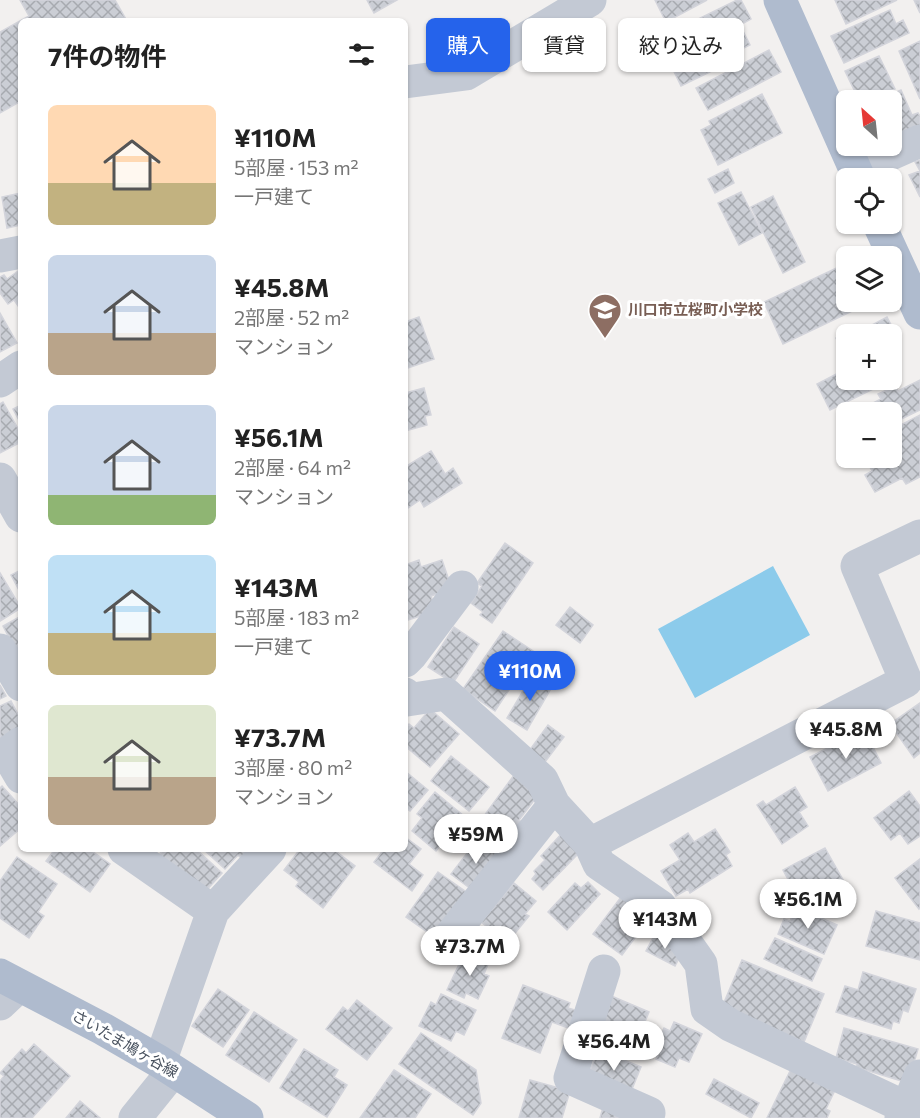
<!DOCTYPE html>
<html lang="ja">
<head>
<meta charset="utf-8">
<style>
  :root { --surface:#fff; --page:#f2f2f2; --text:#222; --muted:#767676; --accent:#2563eb }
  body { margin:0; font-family:Commissioner,"Noto Sans JP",sans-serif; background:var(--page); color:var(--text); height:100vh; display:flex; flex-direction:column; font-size:22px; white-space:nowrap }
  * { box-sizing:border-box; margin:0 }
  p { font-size:20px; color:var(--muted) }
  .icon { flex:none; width:33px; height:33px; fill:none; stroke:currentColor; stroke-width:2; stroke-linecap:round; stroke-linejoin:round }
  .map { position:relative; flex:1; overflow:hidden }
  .drawer { position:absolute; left:18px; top:18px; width:390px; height:834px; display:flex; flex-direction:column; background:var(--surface); border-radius:9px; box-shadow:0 2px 4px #0004 }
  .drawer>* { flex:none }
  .guide { position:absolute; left:426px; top:18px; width:404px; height:54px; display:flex; gap:12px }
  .needle { width:39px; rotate:333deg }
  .tools { position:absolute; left:836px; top:90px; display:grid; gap:12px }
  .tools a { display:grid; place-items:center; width:66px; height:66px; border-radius:9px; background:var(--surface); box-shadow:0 2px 4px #0004; font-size:30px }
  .price { position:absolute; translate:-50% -51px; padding:0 14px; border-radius:21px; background:#fff; color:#222; font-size:20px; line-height:39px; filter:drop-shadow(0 2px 3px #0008) }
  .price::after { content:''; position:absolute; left:50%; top:36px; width:18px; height:14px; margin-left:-9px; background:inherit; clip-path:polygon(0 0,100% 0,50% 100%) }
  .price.current { background:var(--accent); color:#fff }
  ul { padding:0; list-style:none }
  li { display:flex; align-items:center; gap:18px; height:150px; padding:0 30px }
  li span { display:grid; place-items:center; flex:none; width:168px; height:120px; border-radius:9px; color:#555 }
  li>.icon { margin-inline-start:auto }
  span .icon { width:72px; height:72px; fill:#fffc; stroke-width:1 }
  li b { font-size:26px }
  h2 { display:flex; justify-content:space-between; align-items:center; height:72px; padding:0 30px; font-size:26px }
  .pill { padding:0 21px; border-radius:9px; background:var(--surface); box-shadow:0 2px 4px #0004; font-size:21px; line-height:54px }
  .pill.current { background:var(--accent); color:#fff }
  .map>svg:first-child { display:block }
</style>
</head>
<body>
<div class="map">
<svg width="920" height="1118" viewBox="0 0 920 1118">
  <defs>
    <pattern id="building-cross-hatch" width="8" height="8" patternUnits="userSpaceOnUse" patternTransform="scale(1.5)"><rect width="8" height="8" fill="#cbced5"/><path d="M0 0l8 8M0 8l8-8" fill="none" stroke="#a7aab0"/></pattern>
  </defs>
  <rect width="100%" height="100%" fill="#f2f0ef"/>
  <path fill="#8ccbeb" d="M773 566 810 635 695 698 658 629Z"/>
  <path fill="url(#building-cross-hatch)" stroke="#d3d4db" stroke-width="1.5" d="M20 0H115L127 21H21V101L0 113V32L29 16Z
    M367 0H397L374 13Z
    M655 0H707L666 22Z
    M737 0H741L751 19 740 25 750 45 713 63 692 22Z
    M835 0H897L846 24Z
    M914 0H920V13Z
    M890 10 896 24 903 20 909 33 844 63 831 36Z
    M688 22 712 71 681 86 663 49 668 47 662 34Z
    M920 41V99L899 51Z
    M769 50 781 72 708 110 696 88Z
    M879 56 895 89 870 100H859L845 71Z
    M901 90 912 115 918 113 920 116V128L891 142V100H878Z
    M762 94 782 133 718 165 701 130 711 125 709 121Z
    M920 160V197L909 175 920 171 915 162Z
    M728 169 734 183 715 193 708 179Z
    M741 192 762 233 739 245 718 203Z
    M21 193V225L7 228 2 197Z
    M773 196 805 262 783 273 751 207Z
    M843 265 846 270V302H861L863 306 783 344 764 302Z
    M21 269V310L14 300 8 304 0 293V277L4 275 7 279Z
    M0 313 17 343 0 352Z
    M419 317 434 359 405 369V322Z
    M887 317 898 338 891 342V334H846V358L836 338 857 327 859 332Z
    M846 369V380H891V372L894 379 830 410 817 384Z
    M920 380V410L891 424V412H870L867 406 881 399 878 394 895 386 898 391Z
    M424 388 431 415 425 416 427 425 405 431V393Z
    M3 402 21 434V442L0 453V404Z
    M21 405V424L13 409Z
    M920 415V477L906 484 902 478 875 492 865 475 872 471 865 458H891V430Z
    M431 451 445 474 453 468 462 483 424 507 420 500 405 510V467Z
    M505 543 533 563 492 623 480 615 483 612 471 603 482 586 477 583Z
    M419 560 421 567 442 560 452 589 431 596 436 611 405 621V565Z
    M21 570V594L11 575Z
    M0 573 21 608 0 621Z
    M570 607 593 625 580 643 556 625Z
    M21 616V661L3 626Z
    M454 627 479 644 453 683 428 667Z
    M503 631 539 655 523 678 519 675 495 711 463 689Z
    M533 674 553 685 527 730 507 718Z
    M0 685 6 696 0 699Z
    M11 701 21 720V729L1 740 0 738V706Z
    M920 703V753L914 758 890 724Z
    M430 709 459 734 430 767 405 746V729L409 724 414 728Z
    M548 725 564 737 545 762 529 751Z
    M864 729 881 763 828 791 810 757Z
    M451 756 489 787 469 811 431 781Z
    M405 771 428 790 410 811 405 807Z
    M514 775 539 794 519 820 523 823 510 841 481 820Z
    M2 786 21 807V828L0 846V788Z
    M795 787 807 807 799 812 808 826 782 844 757 805 763 801 766 805Z
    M909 791 920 806V836L908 844 900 833 891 840 874 818Z
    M435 792 464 816 436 851 412 831 422 818 417 814Z
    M715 829 730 852 726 855 732 866 690 893 688 889 676 896 661 871 680 860 670 845 688 833 694 842Z
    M565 830 579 853 543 890 532 879 536 874 534 871 545 860 541 856Z
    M405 837 421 849 409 864 423 875 412 891 374 862 384 849H405Z
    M478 839 502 856 475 892 451 874Z
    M825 848 846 885 810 905 802 891 796 894 783 870Z
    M55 849H89L110 864 90 892 46 861Z
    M164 849H196L222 873 203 894 157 857Z
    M203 849H249L241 858 238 855 225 869Z
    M300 849H333L355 866 323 908 296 886 299 882 284 870Z
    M17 857 57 884 38 912 44 916 29 938 0 918V881Z
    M920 859V908L919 909 895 878Z
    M438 872 472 896 440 941 406 917Z
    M588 882 600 894 567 930 548 912 575 883 581 888Z
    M514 883 536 901 525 914 529 916 507 943 481 922Z
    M621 897 634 907 631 911 647 922 622 955 593 934Z
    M796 907 837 925 824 954 778 934 784 919 790 921Z
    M876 911 920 923V960L866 946Z
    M655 934 684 949 675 966 646 951Z
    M775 938 822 959 812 981 764 959Z
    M469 953 489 962 484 974 489 976 478 999 466 993 464 998 447 990 462 958 466 960Z
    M742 960 824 994 804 1042 722 1007Z
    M863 972 916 989 908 1012 903 1010 899 1023 893 1021 891 1029 836 1012 845 986 858 990Z
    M523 985 570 1003 568 1008 578 1011 571 1029 552 1022 540 1053 502 1038Z
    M218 989 249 1010 223 1047 192 1026Z
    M441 994 476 1010 464 1035 456 1031 451 1041 419 1026 431 1002 436 1005Z
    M609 995 649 1012 631 1055 614 1048 616 1043 603 1037 607 1028 602 1026Z
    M357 1000 392 1028 367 1060 326 1029 343 1007 348 1011Z
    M254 1012 297 1040 269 1082 226 1055Z
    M674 1022 702 1034 689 1062 679 1058 675 1067 656 1059 659 1052 654 1049 664 1028 670 1031Z
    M844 1028 918 1049 908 1083 856 1067 857 1064 836 1058Z
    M421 1033 476 1070 481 1103 473 1115 399 1064Z
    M34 1044 70 1076 32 1118H0V1081L4 1076 0 1073 22 1049 26 1053Z
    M304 1049 338 1070 334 1077 347 1085 327 1117 280 1088Z
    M599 1050 641 1067 630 1094 587 1077Z
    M792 1067 836 1088 826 1109 830 1111 827 1118H767Z
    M394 1070 431 1094 415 1118H360Z
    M714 1079 759 1103 751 1118 706 1094Z
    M530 1080 570 1091 562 1118H519Z
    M80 1101 100 1118H66Z
    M603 1107 627 1118H600Z"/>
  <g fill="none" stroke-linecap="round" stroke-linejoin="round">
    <path stroke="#c3c9d4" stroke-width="33" d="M405 82 466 74 590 0
      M855 170 920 141
      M0 256 21 252
      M0 381 21 367
      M0 479 21 516
      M0 650 21 685
      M405 661 411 655 462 587
      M405 694 407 700 446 694 542 780 554 805 590 844 906 681 857 566 920 536
      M21 743 7 753 21 777
      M590 844 599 864 660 906 701 964 707 1009 730 1025 907 1108 901 1118
      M124 849 213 911
      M445 943 554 805
      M604 971 570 1078 649 1113 646 1118
      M0 1004 19 986
      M160 1062 213 911 270 849
      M907 1108 920 1076
      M135 1118 173 1071"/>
    <path stroke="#afbbce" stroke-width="33" d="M780 0 859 178
      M879 224 920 313
      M0 975 103 1029 160 1062 247 1118"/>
  </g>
  <defs>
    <symbol id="school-pin" viewBox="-11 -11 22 30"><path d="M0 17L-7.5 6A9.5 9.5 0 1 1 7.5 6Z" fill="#8d6e63" stroke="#fff"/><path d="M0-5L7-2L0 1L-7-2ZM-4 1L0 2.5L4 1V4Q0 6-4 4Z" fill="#fff"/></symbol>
  </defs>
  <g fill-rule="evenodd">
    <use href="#school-pin" x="586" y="291" width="38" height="52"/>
  </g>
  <g text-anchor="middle" stroke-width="6" stroke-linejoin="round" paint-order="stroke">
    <g font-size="15" font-weight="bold" fill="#785e54" stroke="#fff" text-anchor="start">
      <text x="628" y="315">川口市立桜町小学校</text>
    </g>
    <g font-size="15" fill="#47505d" stroke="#fff">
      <text transform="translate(125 1044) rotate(30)" y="5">さいたま鳩ヶ谷線</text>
    </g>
  </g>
</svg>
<div class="tools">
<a><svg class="needle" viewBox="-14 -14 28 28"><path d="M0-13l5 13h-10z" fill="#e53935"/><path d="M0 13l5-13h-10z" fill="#767676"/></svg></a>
<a><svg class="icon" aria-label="locate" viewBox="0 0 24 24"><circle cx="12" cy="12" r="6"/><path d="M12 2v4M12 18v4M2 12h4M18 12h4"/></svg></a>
<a><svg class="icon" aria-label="layers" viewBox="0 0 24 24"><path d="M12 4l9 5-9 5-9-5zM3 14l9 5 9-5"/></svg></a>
<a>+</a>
<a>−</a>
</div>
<b class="price current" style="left:530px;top:702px">¥110M</b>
<b class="price" style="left:846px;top:760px">¥45.8M</b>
<b class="price" style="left:476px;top:865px">¥59M</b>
<b class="price" style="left:808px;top:930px">¥56.1M</b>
<b class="price" style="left:665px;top:950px">¥143M</b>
<b class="price" style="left:470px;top:977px">¥73.7M</b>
<b class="price" style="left:614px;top:1072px">¥56.4M</b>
<div class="guide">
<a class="pill current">購入</a>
<a class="pill">賃貸</a>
<a class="pill">絞り込み</a>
</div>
<section class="drawer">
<h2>7件の物件<svg class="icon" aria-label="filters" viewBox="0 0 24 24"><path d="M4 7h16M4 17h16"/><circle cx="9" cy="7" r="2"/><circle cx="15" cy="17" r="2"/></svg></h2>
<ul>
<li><span style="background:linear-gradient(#ffd9b3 65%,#c2b280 0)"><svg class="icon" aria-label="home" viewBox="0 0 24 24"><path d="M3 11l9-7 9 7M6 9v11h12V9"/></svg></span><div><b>¥110M</b><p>5部屋 · 153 m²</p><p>一戸建て</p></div></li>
<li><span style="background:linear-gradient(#c9d6e8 65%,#b9a48a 0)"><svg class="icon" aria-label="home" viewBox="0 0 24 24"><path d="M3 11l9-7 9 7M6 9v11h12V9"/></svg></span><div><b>¥45.8M</b><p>2部屋 · 52 m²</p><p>マンション</p></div></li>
<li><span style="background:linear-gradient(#c9d6e8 75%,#8fb573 0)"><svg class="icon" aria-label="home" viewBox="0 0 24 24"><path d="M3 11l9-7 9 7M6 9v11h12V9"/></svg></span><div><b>¥56.1M</b><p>2部屋 · 64 m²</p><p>マンション</p></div></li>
<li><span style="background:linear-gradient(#bfe0f5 65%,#c2b280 0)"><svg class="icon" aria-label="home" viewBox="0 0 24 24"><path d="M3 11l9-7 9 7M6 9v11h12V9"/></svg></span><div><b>¥143M</b><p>5部屋 · 183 m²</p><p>一戸建て</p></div></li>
<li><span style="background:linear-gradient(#dfe7d0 60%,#b9a48a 0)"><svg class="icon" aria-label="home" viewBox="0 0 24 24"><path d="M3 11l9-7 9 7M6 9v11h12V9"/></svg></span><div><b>¥73.7M</b><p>3部屋 · 80 m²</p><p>マンション</p></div></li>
</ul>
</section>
</div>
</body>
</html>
